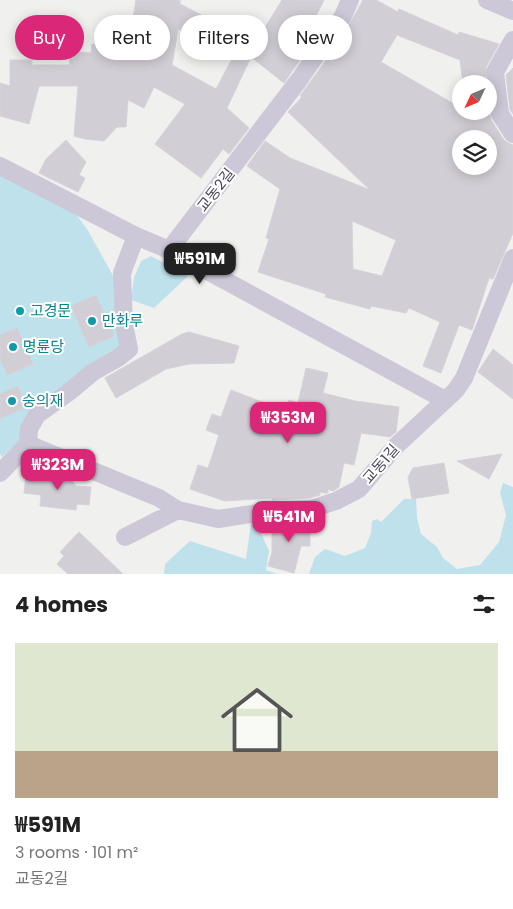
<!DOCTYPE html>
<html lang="en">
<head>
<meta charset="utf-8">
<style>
  :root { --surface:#fff; --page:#f6f6f6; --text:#222; --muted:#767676; --line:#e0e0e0; --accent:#db2777 }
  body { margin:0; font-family:Poppins,"Noto Sans KR",sans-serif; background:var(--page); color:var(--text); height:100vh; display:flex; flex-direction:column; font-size:19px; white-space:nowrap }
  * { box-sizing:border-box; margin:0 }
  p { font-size:16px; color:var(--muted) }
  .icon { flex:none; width:28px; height:28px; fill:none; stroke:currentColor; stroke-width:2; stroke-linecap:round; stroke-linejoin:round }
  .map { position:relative; height:574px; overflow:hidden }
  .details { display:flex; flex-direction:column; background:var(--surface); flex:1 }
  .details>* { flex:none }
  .hud { position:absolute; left:15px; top:15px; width:484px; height:45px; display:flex; gap:10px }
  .needle { width:32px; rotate:226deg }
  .buttons { position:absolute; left:452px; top:75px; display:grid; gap:10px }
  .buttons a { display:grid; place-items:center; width:45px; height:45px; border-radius:50%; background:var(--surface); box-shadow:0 2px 12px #0003; font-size:25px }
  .price { position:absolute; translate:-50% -42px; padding:0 11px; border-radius:10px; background:var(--accent); color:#fff; font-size:16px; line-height:32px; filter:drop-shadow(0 1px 2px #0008) }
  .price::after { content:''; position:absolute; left:50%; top:30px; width:15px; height:11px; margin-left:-8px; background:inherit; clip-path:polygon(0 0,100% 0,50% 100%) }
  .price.active { background:#222; color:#fff }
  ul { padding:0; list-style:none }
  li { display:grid; align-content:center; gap:10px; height:265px; padding:0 15px }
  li+li { border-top:1px solid var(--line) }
  li span { display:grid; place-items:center; height:155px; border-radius:0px; color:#555 }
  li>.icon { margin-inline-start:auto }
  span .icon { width:90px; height:90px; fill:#fffc; stroke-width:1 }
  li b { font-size:21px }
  h2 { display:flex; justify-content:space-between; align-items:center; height:60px; padding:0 15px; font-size:21px }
  .tag { padding:0 18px; border-radius:22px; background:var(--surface); box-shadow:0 2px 12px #0003; font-size:18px; line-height:45px }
  .tag.active { background:var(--accent); color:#fff }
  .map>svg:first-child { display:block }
</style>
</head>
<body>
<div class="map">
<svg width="513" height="574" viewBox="0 0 513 574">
  <rect width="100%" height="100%" fill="#f0f0ee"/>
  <path fill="#bee1ec" d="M0 174 75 213 87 229 116 281 122 344 2 457 0 454Z
    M151 256 188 276 154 308 131 300 134 278 141 261Z
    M503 483 513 487V574H309L315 557 325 549 345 556 365 548 371 533 372 521 377 519 381 522 404 499H416L417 518 421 534 437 547 443 558 457 569 480 565 499 542 506 515 500 493Z
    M251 523 257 524 269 551 266 570 277 574H164L165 564 190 541 246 559Z"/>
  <path fill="#d2ced5" stroke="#d6d2d9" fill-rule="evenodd" d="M136 0H180V4L221 25 226 16 248 27 253 20 264 29 282 0H324L312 24 321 29 284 83 251 57 227 108 249 128 229 154 223 149 201 178 155 144 185 104 154 87 144 108 128 100 126 127H117L104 141 85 139 74 136 78 86H39L29 124 0 116V83L10 86V60H32V65H69L71 51 91 53 92 44 128 49ZM178 29 233 57 216 89 172 65Z
    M363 0H376L398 12 399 9 458 35 459 32 499 44 486 67V84H463L460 60 397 35 381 62 461 108V111H489V109L491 120 504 140 508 143 513 145V233L493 279 489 278 472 330 459 325 441 373 423 366 440 322 409 308 406 313 371 306 370 309 325 297 326 294 258 272 269 239 266 238 280 189 247 166 265 141 290 158 370 190 288 112 302 97 300 96 340 41ZM461 139H489V166H461ZM352 221 396 240 382 276 353 269Z
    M513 68V114L510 110 506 75Z
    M66 140 86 162 79 175 85 178 78 192 39 173 46 159Z
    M96 295 114 336 89 347 71 306Z
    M17 328 33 364 8 375 0 359V335Z
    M189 332 239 346 234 363 189 364 166 369 116 398 105 378 182 334Z
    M493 349 513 365V399L478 372Z
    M306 368 328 373 323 393 355 401 399 407 396 432 390 437 361 433 354 465 344 463 339 487 333 491 328 489V493H325L320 492V495L309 498 272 500V498L225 501 190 489 198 465 208 468 219 435 206 430 212 414 221 417 231 390 285 411 289 400 298 403Z
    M18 386 27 407 0 419V394Z
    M502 454 489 479 457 461Z
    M444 463 449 493 412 499 408 477 413 468Z
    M46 472 68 475 76 486 91 487 89 505 77 504 76 510 40 506 41 495 24 493 26 475 46 477Z
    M310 520V546H301L294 573 268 566 272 552V522Z
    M79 532 123 574H68L57 564 64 556 60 552Z"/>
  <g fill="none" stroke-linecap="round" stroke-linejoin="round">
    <path stroke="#cdc8d7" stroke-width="18" d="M487 0 513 11
      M513 40 495 72 500 114 513 134
      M0 166 136 236 169 250 445 400
      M169 250 299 80 343 16 350 0
      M28 444 159 498 178 510
      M0 473 28 444 29 429 37 415 69 392 93 372 118 358 129 349 124 324 122 273 136 236
      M125 537 178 510 218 519 271 511 311 509 336 501 359 489 396 446 456 390 464 378 513 258"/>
  </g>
  <g fill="#0f9aa8" stroke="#fff" stroke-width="2">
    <circle cx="20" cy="311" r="5"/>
    <circle cx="92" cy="321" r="5"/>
    <circle cx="13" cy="347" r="5"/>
    <circle cx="12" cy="401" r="5"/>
  </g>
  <g text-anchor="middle" stroke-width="4" stroke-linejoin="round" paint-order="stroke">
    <g font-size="15" fill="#4d475a" stroke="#fff">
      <text transform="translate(216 190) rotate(-52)" y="5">교동2길</text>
      <text transform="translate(381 464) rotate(-49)" y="5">교동1길</text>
    </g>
    <g font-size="15" fill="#0d838f" stroke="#fff" text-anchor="start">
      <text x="30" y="316">고경문</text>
      <text x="102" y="326">만화루</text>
      <text x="23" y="352">명륜당</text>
      <text x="22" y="406">숭의재</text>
    </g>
  </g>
</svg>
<div class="buttons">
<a><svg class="needle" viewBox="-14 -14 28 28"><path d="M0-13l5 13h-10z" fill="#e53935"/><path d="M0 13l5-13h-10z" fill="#767676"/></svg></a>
<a><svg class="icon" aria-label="layers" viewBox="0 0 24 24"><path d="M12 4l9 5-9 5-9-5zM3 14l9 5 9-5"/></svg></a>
</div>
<b class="price active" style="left:200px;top:285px">₩591M</b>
<b class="price" style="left:288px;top:444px">₩353M</b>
<b class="price" style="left:58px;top:491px">₩323M</b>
<b class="price" style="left:289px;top:543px">₩541M</b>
<div class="hud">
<a class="tag active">Buy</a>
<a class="tag">Rent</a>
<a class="tag">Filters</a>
<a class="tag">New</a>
</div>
</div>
<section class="details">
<h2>4 homes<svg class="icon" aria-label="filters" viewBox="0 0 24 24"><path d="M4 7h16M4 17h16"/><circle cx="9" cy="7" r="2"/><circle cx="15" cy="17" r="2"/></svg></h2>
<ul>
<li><span style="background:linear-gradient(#dfe7d0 70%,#b9a48a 0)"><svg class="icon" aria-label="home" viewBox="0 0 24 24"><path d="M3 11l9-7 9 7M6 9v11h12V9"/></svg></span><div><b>₩591M</b><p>3 rooms · 101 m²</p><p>교동2길</p></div></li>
</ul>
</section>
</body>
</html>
